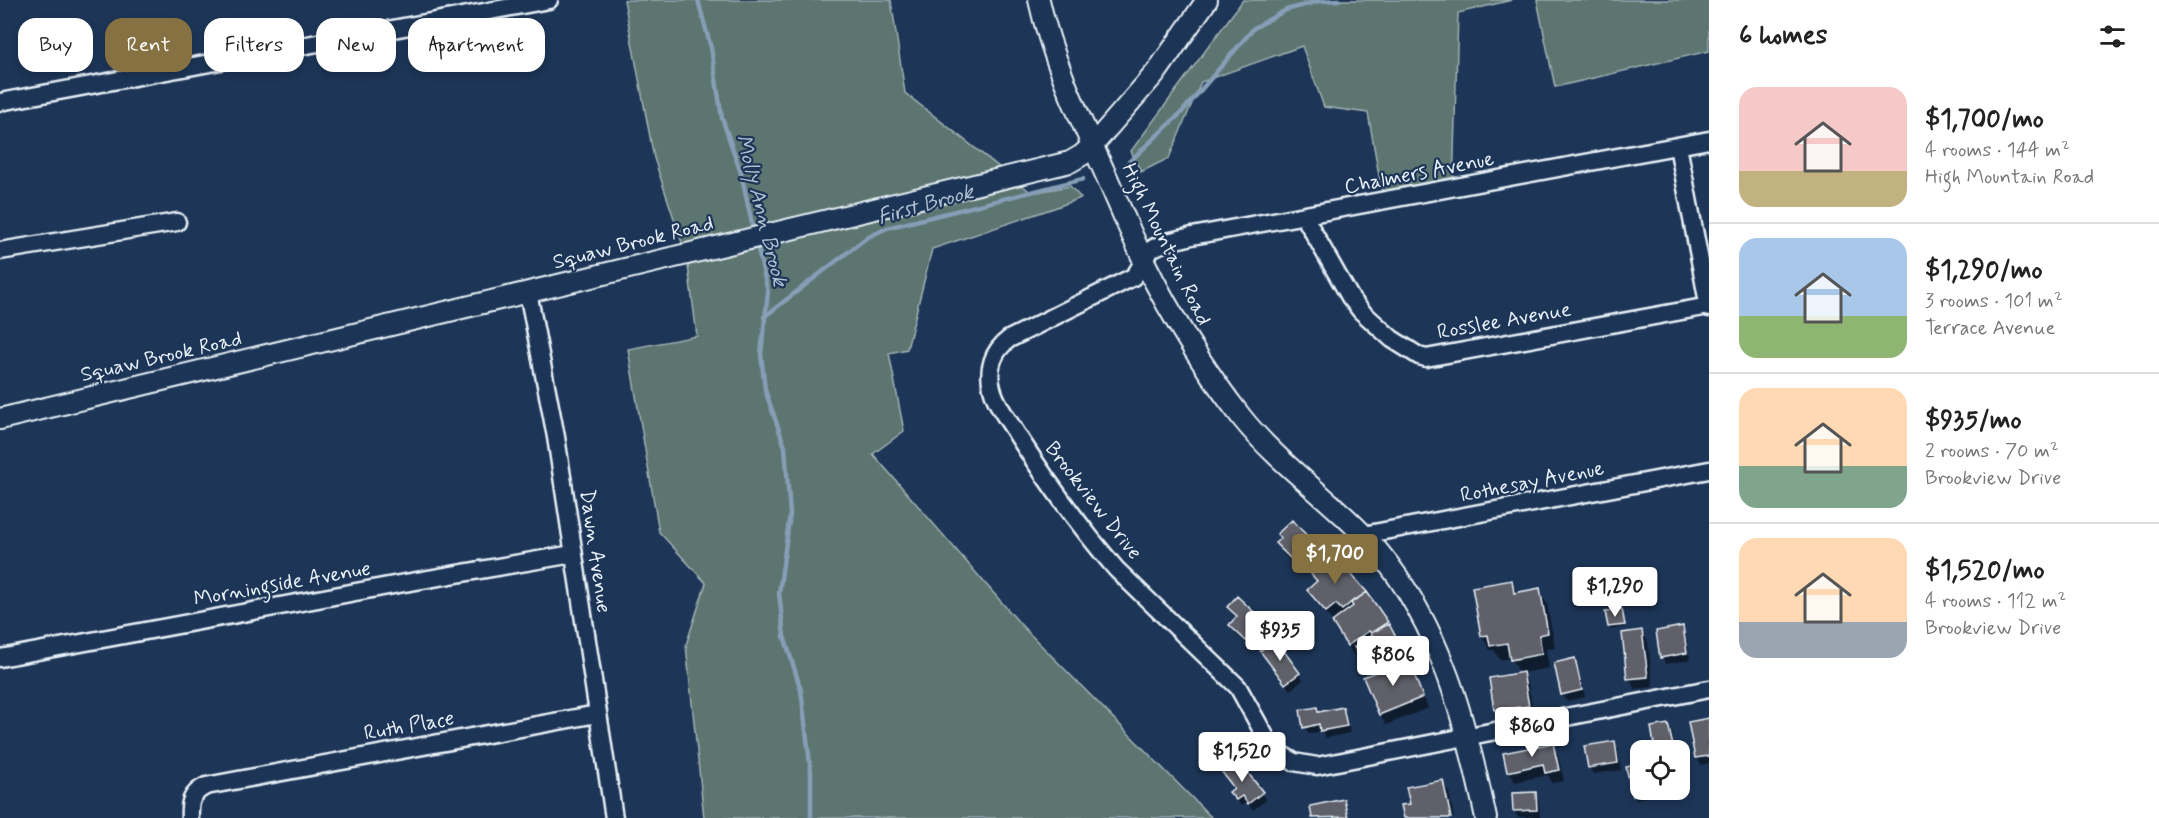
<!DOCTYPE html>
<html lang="en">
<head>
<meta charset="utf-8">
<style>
  :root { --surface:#fff; --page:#f2f2f2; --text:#222; --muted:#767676; --line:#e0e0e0; --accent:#857141 }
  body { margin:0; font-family:Mynerve,sans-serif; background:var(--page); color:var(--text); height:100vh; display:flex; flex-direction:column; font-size:22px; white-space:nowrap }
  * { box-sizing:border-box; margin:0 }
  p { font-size:20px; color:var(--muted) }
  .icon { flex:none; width:33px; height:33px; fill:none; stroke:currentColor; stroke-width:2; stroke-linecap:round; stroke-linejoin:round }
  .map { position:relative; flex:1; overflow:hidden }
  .sheet { display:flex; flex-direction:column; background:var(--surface); width:450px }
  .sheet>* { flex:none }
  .hud { position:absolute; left:18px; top:18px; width:570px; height:54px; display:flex; gap:12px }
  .fabs { position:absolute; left:1630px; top:740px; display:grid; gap:12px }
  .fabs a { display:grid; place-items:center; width:60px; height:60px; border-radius:12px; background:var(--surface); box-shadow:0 3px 9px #0003; font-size:30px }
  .price { position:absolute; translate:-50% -51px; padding:0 14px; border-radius:6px; background:#fff; color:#222; font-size:20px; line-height:39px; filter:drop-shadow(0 2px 3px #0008) }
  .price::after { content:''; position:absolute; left:50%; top:36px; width:18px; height:14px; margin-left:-9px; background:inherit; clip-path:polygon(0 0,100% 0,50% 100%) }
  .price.selected { background:var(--accent); color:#fff }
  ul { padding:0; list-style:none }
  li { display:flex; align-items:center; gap:18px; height:150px; padding:0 30px }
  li+li { border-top:2px solid var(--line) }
  li span { display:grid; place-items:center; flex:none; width:168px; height:120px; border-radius:18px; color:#555 }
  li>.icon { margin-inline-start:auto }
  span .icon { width:72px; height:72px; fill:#fffc; stroke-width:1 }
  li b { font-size:26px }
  h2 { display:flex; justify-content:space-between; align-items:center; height:72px; padding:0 30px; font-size:26px }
  .chip { padding:0 21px; border-radius:18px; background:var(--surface); box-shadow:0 3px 9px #0003; font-size:21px; line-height:54px }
  .chip.selected { background:var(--accent); color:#fff }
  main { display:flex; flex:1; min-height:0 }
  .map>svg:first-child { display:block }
</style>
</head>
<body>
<main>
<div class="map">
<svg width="1709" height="818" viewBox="0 0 1709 818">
  <rect width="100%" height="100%" fill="#1d3557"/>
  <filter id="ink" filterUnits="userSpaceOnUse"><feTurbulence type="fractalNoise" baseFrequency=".0167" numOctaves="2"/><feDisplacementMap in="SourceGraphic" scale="12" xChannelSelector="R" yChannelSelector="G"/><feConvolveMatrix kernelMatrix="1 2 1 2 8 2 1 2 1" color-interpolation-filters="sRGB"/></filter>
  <g filter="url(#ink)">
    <path fill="#5b7470" stroke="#a2b2b4" stroke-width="1.5" d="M624 0H891L905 93 1032 193 1070 186 1081 198 1054 208 932 249 907 349 889 353 904 431 873 454 1023 627 1212 818H704L686 645 706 583 659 532 628 349 697 336 687 258 654 158Z
      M1243 0H1512L1458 13 1453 189 1383 198 1368 113 1324 107 1302 46 1201 82 1169 158 1141 172 1131 151Z
      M1537 0H1709V51L1555 87Z"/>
    <path fill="#0007" d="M1292 522 1314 545 1320 555 1302 573 1283 554 1277 543Z
      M1511 582 1518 594 1539 590 1547 604 1555 648 1546 649 1549 668 1522 673 1528 684 1534 716 1502 720 1496 709 1520 674 1511 658 1500 660 1494 650H1490L1482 636 1474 589Z
      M1308 590 1366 593 1387 623 1413 671 1428 708 1386 725 1380 714 1371 675 1359 653 1354 656 1334 623 1315 601Z
      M1228 607 1254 614 1258 621 1254 624 1262 634 1250 647 1234 632 1230 625 1237 618Z
      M1622 611 1625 627 1611 630 1609 627Z
      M1682 628 1686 635 1690 660 1666 664 1662 657Z
      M1642 632 1648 642 1653 687 1635 689 1629 679Z
      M1266 658 1299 673 1303 680 1290 690Z
      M1574 660 1578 667 1585 697 1566 701 1562 694Z
      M1316 708 1319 713 1342 709 1346 716 1350 733 1326 738 1322 731 1309 734 1305 727Z
      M1709 722V763L1701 765 1697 758 1690 723Z
      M1668 725 1672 732 1675 750H1657Z
      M1614 743 1618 750 1621 770 1593 774 1589 767Z
      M1552 744 1558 755 1564 781 1552 783 1548 775 1515 782 1509 771Z
      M1237 762 1266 800 1253 810 1247 802 1241 806 1231 792 1235 789Z
      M1641 766V789H1651L1652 795 1636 799 1628 768Z
      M1442 781 1449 792 1454 818H1406L1411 805Z
      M1535 794 1539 801 1540 817H1518L1514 811Z
      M1343 801 1349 818H1314L1312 807Z"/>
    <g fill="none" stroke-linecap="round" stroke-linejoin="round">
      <path stroke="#869eb6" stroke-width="4.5" d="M698 0 711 48 722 118 741 173 754 233
        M1128 163 1182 112 1254 28 1286 10 1319 1 1339 0
        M756 241 768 292 761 354 765 390 785 447 790 514 779 593 784 636 801 690 811 772V818
        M764 317 866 238 887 228 1083 179"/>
    </g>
    <path fill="#61606b" stroke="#e8f1f8" stroke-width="1.5" d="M1292 520 1315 544 1295 563 1275 543 1281 538 1277 534Z
      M1333 554 1367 592 1356 600 1355 599 1342 610 1336 604 1326 612 1307 590 1317 581 1311 574Z
      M1512 580 1514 593 1540 588 1548 633 1539 635 1542 654 1510 660 1507 643 1490 646 1488 635 1481 636 1472 587Z
      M1367 592 1388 622 1371 633 1369 631 1347 646 1332 622 1353 606 1351 603Z
      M1237 596 1255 613 1250 618 1259 627 1246 641 1229 625 1237 616 1227 607Z
      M1622 609 1625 625 1608 627 1605 612Z
      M1389 624 1406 656 1388 665 1387 662 1367 672 1354 647 1372 636 1371 633Z
      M1683 626 1687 653 1660 658 1656 631Z
      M1642 630 1648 677 1627 679 1622 633Z
      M1276 640 1300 673 1285 684 1260 651Z
      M1575 658 1582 690 1561 695 1554 663Z
      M1408 659 1423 697 1379 715 1363 677Z
      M1523 672 1529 706 1494 710 1489 678Z
      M1317 707 1318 712 1343 707 1347 726 1320 731 1319 724 1303 728 1300 710Z
      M1709 718V756L1695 758 1688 722Z
      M1668 724 1674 750H1655L1651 727Z
      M1615 741 1618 763 1588 768 1584 746Z
      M1553 743 1559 770 1545 773 1543 764 1507 772 1503 753Z
      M1237 759 1263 792 1248 804 1242 796 1236 800 1229 792 1234 788 1222 772Z
      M1641 764V789H1651L1652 792 1633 796 1626 767Z
      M1443 780 1451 818H1404L1401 805 1410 804 1406 787Z
      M1536 792 1537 810 1513 811 1512 793Z
      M1344 799 1348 817 1312 818 1310 806Z"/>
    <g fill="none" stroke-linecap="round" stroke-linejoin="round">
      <defs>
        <path id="minor" d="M0 102 549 0
          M1709 140 1192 236C1179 240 1156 242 1148 253 1142 262 1140 270 1133 277L1009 339C993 351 987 369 992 388 996 405 1009 421 1018 436 1048 483 1080 527 1116 569L1238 687 1269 743 1281 754 1294 762 1317 766 1709 689
          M1678 146 1709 308
          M1304 216 1350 297 1361 311 1392 339 1419 356 1426 358 1709 306
          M0 251 177 222
          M528 292 556 437 614 818
          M1363 535 1709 470
          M0 658 399 584 573 554
          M190 818C189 803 191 793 206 786L597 714"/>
        <path id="tertiary" d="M1039 0C1052 60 1080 118 1105 173 1118 202 1130 232 1144 261 1171 316 1204 369 1242 418 1282 468 1337 503 1378 551 1442 627 1466 724 1486 818
          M0 419 1070 162 1082 155 1093 145 1158 70 1207 0"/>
      </defs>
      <use href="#minor" stroke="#e8f1f8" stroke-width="21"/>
      <use href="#tertiary" stroke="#e8f1f8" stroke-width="24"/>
      <use href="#minor" stroke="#1d3557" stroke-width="16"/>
      <use href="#tertiary" stroke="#1d3557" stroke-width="20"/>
    </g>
  </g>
  <g text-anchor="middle" stroke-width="4.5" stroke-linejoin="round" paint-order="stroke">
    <g font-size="21" fill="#e8f1f8" stroke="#1d3557">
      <text transform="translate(1419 172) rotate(-11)" y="7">Chalmers Avenue</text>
      <text transform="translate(633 242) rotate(-14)" y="7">Squaw Brook Road</text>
      <text transform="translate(1167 244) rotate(64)" y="7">High Mountain Road</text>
      <text transform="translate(1504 320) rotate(-10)" y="7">Rosslee Avenue</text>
      <text transform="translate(161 356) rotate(-13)" y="7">Squaw Brook Road</text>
      <text transform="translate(1532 481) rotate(-11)" y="7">Rothesay Avenue</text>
      <text transform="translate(1094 500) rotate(52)" y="7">Brookview Drive</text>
      <text transform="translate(596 551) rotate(82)" y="7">Dawn Avenue</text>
      <text transform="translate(282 583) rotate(-10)" y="7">Morningside Avenue</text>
      <text transform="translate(409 725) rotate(-10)" y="7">Ruth Place</text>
    </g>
    <g font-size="22" font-style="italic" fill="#afc0d2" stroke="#1d3557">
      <text transform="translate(925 203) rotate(-16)" y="8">First Brook</text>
      <text transform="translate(763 210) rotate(76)" y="8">Molly Ann Brook</text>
    </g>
  </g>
</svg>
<div class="fabs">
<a><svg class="icon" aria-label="locate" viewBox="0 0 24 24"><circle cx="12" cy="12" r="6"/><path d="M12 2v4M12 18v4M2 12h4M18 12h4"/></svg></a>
</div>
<b class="price selected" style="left:1335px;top:585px">$1,700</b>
<b class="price" style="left:1615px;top:618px">$1,290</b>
<b class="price" style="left:1280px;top:662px">$935</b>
<b class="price" style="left:1393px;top:687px">$806</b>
<b class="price" style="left:1532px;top:758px">$860</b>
<b class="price" style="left:1242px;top:783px">$1,520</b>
<div class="hud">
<a class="chip">Buy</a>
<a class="chip selected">Rent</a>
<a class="chip">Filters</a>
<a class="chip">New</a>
<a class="chip">Apartment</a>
</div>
</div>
<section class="sheet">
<h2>6 homes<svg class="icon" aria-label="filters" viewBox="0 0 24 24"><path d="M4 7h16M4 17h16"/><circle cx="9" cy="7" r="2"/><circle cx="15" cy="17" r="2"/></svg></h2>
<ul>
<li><span style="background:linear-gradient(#f6c9c9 70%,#c2b280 0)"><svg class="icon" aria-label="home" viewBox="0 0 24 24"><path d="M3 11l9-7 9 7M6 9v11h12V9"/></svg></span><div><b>$1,700/mo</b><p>4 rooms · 144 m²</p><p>High Mountain Road</p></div></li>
<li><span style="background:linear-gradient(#a9c7e8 65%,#8fb573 0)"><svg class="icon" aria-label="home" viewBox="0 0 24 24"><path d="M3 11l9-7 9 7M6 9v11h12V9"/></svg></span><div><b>$1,290/mo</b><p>3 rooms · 101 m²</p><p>Terrace Avenue</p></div></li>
<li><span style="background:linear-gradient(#ffd9b3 65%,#7fa58c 0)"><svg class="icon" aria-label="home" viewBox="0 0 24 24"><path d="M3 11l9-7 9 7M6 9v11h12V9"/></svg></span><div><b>$935/mo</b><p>2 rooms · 70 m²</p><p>Brookview Drive</p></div></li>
<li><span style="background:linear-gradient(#ffd9b3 70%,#9aa5b1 0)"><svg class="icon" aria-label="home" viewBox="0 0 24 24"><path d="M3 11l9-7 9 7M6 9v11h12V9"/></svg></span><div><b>$1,520/mo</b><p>4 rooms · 112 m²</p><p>Brookview Drive</p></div></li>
</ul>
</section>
</main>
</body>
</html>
